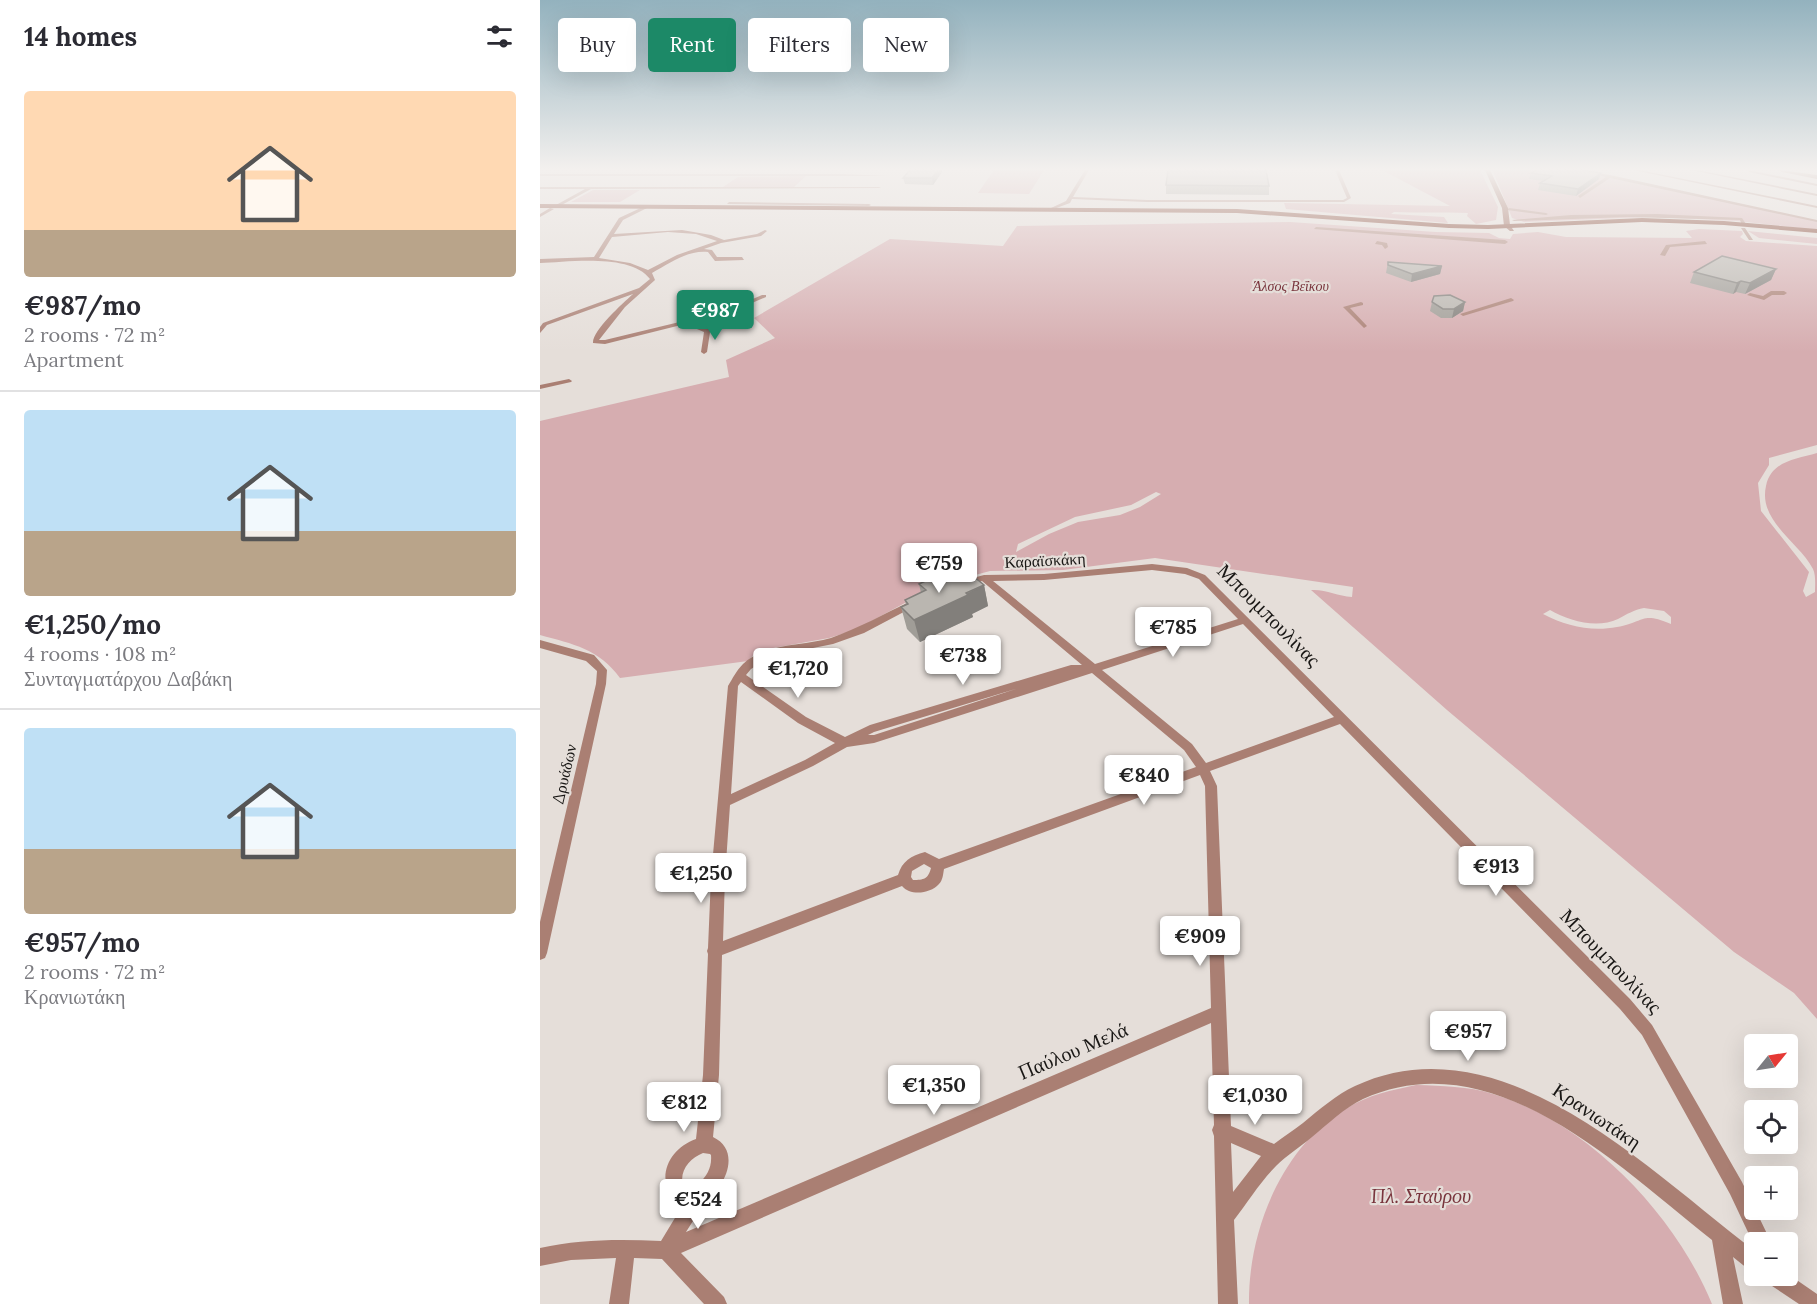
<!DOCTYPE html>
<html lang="en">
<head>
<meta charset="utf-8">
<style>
  :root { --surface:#fff; --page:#f2f2f3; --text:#2b2b33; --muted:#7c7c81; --line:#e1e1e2; --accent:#1c8967 }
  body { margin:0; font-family:Lora,serif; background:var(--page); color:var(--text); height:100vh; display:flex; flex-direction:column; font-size:22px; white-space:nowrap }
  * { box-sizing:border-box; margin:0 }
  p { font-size:20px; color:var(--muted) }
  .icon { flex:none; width:33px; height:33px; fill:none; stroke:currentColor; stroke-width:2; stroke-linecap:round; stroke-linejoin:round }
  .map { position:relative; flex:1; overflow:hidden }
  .sheet { display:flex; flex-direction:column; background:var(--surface); width:540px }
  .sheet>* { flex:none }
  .hud { position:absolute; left:18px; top:18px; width:570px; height:54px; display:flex; gap:12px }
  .needle { width:39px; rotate:60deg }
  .controls { position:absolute; left:1204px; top:1034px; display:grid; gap:12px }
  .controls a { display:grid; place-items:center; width:54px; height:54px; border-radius:6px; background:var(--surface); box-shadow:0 6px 24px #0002; font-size:30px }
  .price { position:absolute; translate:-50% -51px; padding:0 14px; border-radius:6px; background:#fff; color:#222; font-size:20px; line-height:39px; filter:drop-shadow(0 2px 3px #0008) }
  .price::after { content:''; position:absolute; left:50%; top:36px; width:18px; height:14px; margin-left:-9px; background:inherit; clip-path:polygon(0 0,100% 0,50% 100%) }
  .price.current { background:var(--accent); color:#fff }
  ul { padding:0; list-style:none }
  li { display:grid; align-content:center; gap:12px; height:318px; padding:0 24px }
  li+li { border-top:2px solid var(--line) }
  li span { display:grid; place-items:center; height:186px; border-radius:6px; color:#555 }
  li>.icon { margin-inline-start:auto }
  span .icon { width:108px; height:108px; fill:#fffc; stroke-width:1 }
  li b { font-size:26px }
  h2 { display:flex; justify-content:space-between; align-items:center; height:72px; padding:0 24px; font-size:26px }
  .pill { padding:0 21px; border-radius:6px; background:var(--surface); box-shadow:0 6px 24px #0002; font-size:21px; line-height:54px }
  .pill.current { background:var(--accent); color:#fff }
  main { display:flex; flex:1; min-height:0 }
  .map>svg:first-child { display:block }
</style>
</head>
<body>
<main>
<section class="sheet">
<h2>14 homes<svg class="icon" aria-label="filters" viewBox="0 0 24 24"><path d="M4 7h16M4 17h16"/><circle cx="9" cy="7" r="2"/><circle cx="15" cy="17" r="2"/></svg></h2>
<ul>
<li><span style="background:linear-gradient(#ffd9b3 75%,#b9a48a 0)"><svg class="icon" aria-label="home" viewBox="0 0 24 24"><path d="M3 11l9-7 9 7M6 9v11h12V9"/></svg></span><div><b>€987/mo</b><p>2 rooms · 72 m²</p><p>Apartment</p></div></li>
<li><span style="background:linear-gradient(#bfe0f5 65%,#b9a48a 0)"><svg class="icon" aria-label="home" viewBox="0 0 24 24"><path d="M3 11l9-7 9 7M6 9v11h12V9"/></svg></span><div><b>€1,250/mo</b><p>4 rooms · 108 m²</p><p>Συνταγματάρχου Δαβάκη</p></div></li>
<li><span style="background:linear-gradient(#bfe0f5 65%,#b9a48a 0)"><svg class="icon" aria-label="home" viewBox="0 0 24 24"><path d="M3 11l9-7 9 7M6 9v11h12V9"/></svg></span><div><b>€957/mo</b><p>2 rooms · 72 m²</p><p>Κρανιωτάκη</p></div></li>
</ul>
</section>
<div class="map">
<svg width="1277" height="1304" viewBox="0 0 1277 1304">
  <rect width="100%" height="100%" fill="#e5ded9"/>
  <path fill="#d6adb0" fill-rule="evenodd" d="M454 170H504L489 194 438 193Z
    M842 170H940L958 207 956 220 936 224 927 216 928 213C903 212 880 213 854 212L851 214 904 217 908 223 746 209 744 203 910 206Z
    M955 170H1033L1277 221V230L1197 221 1112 217 984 222 972 218 953 171Z
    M266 176 254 187H183L198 177Z
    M53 190H100L80 202H31Z
    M750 222 896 232 949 233 959 238 970 239 973 234 998 232 1026 237 1152 238 1146 231 1159 229 1202 231 1203 234 1200 237 1206 241 1277 246V445L1229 458V465L1218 483 1221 511 1269 572 1263 591 1266 597 1275 592C1275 586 1276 575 1273 569 1259 542 1218 521 1226 486 1231 461 1256 459 1277 453V1019L1254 993 1194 952 907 710 771 590C786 589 797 596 812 597L813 587 615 558 523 570 450 571 398 585 315 630 289 638 217 651 208 661 80 678C59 649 33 644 0 635V421L189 377 186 360 235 338 214 318 350 239 463 246 477 226ZM616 492 621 494 600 507 580 515 538 522 509 534 476 552 478 544 535 517 591 505ZM1104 608 1124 611 1131 617V624C1101 611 1105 622 1077 627 1051 632 1026 626 1003 614L1010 610C1029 621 1057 629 1078 619 1087 614 1094 610 1104 608Z
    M1208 231 1277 238V244L1219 238Z
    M876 1085C902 1086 928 1086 953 1094 1047 1122 1135 1214 1172 1304H709C708 1231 742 1146 807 1108 828 1095 852 1090 876 1085Z"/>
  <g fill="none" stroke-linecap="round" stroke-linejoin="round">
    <path fill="#aa7f73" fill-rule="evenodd" d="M545 170H549L533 197 607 200H803L807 198 795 170H799L811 198 804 202H607L532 199 530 203 511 210V208L526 201Z
      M1037 170 1070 175 1277 220V222L1070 178 1040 198 1038 196 1066 177Z
      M1093 170H1099L1277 206V208Z
      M1151 170H1157L1277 194V196Z
      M1208 170 1277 184V186L1209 172Z
      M0 174H302L349 176H0Z
      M0 187H339L341 188 51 189 18 207 16 205 45 189H0Z
      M189 202 329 204 331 205 329 206 187 204Z
      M107 205 109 207 83 220 74 234 142 230 171 235 184 240 217 234 225 230 227 231 221 236 181 243 164 249 172 250 177 257H202L204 260 175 261 168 252C147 250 130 263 112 273L115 280 85 307 59 340H65L185 311 222 295H226V297L189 313 151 323 167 329 205 317 207 318V320L170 332 167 352 164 354 161 352 164 332 145 324 65 344 53 343C52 331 82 304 93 294L7 325 0 333V327L3 323 99 288 110 279C91 253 28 262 0 263V259L54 257 79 218ZM128 232 156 234 177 241 137 255 108 270 90 263 59 258 72 237Z
      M10 208 14 209 0 217V214Z
      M969 208 1006 213 1008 214 1006 215 967 210Z
      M1117 214 1202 218 1206 224 1202 225 1200 220 1088 217 974 221 972 220 1031 215Z
      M776 227 965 240 968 242 965 244 774 229Z
      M1201 228H1205L1213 240H1209Z
      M837 241 847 243 848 247 845 249 842 245 835 244Z
      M1165 241 1167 244 1130 247 1125 256 1120 255 1126 245Z
      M1231 291H1244L1247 293 1244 295H1232L1224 300 1207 295 1210 293 1223 296Z
      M971 298 974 300 973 301 923 316 920 314Z
      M821 302 823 303V305L810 308 827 326 824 328 803 307Z
      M29 379 32 381 31 382 0 389V385Z
      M612 564 647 568 665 575 1090 999 1112 1025 1202 1182 1231 1242H1215V1247L1190 1194 1102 1035 1080 1009 800 724 670 771 677 786 691 1126 734 1144C743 1137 754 1130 763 1123 780 1109 796 1095 815 1086 961 1018 1108 1170 1215 1251V1271L1208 1269 1193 1257 1203 1304H1183L1172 1240C1078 1166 953 1040 823 1099 804 1108 788 1124 772 1137 760 1147 747 1155 736 1166 720 1182 708 1202 694 1220L698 1304H678L674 1136 672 1130 674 1125 671 1023 141 1253 184 1297 187 1304H164L122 1259 94 1258 89 1304H69L76 1258 31 1260 0 1266V1248C40 1239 80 1239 121 1241L144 1203 132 1198C116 1174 131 1148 156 1139L163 1075 168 954 167 951 168 948 171 877 188 686C193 678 196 671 203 664 224 643 264 646 291 638 319 628 344 614 371 601H377L379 603 377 605 324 633 293 644 233 656 211 669 206 675 266 717 305 737 330 725 531 665H542L442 581 425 586 422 585 420 583 422 581 444 575 504 574ZM612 570 645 574 659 579 698 619 555 664 453 581 504 580ZM703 624 794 717 666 763 652 744 562 670ZM552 673 644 750 656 767 399 859 385 852C371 856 362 861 358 875L183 941 185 877 190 805 273 766 307 747 334 743ZM201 682 258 723 295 743 265 760 191 794 198 686ZM479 688 334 735H328L334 732ZM660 775 665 786 671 1008 146 1232C151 1224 156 1216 162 1208 167 1200 175 1194 180 1186 191 1169 194 1147 173 1137L179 1075 182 955 362 886C370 896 390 894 399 884 403 880 403 874 404 869ZM384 864 391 868C388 879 384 880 373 880L371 877 372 871ZM691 1143 721 1156 693 1192ZM163 1153 170 1154 171 1155C172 1168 167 1175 159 1184L143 1185C139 1171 150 1158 163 1153Z
      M0 640 54 655 67 670 66 684 7 953 5 958 0 960V922L56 684 57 671 46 661 0 648Z
      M1248 1274 1277 1294V1304H1259L1226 1282 1224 1275Z"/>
    <path fill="#8c5040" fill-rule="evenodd" d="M945 170H950L968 208 970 225 974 231H970L964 226 962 208Z
      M1239 170 1277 175V179L1242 172Z"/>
    <path fill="#752d19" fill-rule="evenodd" d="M0 204 697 209 909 224 948 225 1102 218 1184 221 1277 229V233L1184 225 1102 222 948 229 909 228 697 213 0 208Z"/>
  </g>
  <path fill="#a09d97" d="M370 170H402V172L393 185 365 184 363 178Z
    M991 173H1061L1059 179 1036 196 998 190 1000 183 1003 181 989 179Z
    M626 185 729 186V195L626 194Z
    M848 262 902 266 900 274 871 282 846 273Z
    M1236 269 1231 280 1205 294 1196 292 1193 294 1150 283 1154 272Z
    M892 302H925L923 311 912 318H901L890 311Z
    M429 578 444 585 448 606 432 614 433 617 380 642 367 629 361 607 366 605 365 600 381 593 379 584 408 581Z"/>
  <path fill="#827f7b" d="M398 170H402V172L393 185 392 178Z
    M1061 173 1059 179 1036 196 1038 189Z
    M902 266 900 274 871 282 872 274Z
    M1236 269 1231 280 1205 294 1210 283Z
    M1201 281 1196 292 1193 294 1197 283Z
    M925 302 923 311 912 318 914 309Z
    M444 585 448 606 432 614 433 617 380 642 374 620Z"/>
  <path fill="#bab6b0" stroke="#827f7b" stroke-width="1.5" d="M370 170H398L392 178H363Z
    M628 170H726L729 186 626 185Z
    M997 170H1042L1061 173 1038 189 1000 183 1012 176 991 173Z
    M1182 256 1236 269 1210 283 1201 281 1197 283 1154 272Z
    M848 262 902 266 872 274 848 265Z
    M910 295 925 302 914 309H903L892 302 894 296Z
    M400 574 408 581 424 574 429 578 433 576 444 585 426 593 428 595 374 620 361 607 368 604 365 600 386 590 379 584Z"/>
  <linearGradient id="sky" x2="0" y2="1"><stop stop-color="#93b2be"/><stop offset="0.48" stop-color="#f3f0ee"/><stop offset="1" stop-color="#f3f0ee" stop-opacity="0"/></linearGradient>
  <rect width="1277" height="352" fill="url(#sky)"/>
  <g text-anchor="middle" stroke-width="4.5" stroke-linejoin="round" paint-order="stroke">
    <g font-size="14" font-style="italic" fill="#79353d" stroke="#e5ded9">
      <text x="751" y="291">Άλσος Βεΐκου</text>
    </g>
    <g font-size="16" fill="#191715" stroke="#e5ded9">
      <text transform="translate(505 560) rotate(-3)" y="6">Καραϊσκάκη</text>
      <text transform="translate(24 774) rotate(-77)" y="6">Δρυάδων</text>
    </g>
    <g font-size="20" fill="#191715" stroke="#e5ded9">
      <text transform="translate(729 615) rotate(45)" y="7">Μπουμπουλίνας</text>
      <text transform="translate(1071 961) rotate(46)" y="7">Μπουμπουλίνας</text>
      <text transform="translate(533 1051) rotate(-23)" y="7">Παύλου Μελά</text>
      <text transform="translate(1057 1116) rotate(34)" y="7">Κρανιωτάκη</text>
    </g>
    <g font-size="20" font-style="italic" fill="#79353d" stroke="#e5ded9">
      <text x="881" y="1203">Πλ. Σταύρου</text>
    </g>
  </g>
</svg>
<div class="controls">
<a><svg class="needle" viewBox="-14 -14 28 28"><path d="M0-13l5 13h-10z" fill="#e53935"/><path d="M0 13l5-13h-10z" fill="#7c7c81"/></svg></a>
<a><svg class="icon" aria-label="locate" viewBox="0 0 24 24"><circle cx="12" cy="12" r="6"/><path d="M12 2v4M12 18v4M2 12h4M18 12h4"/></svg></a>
<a>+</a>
<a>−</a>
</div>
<b class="price current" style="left:175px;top:341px">€987</b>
<b class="price" style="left:399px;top:594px">€759</b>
<b class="price" style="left:633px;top:658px">€785</b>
<b class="price" style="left:423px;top:686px">€738</b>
<b class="price" style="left:258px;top:699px">€1,720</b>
<b class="price" style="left:604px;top:806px">€840</b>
<b class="price" style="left:956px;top:897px">€913</b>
<b class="price" style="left:161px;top:904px">€1,250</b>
<b class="price" style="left:660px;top:967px">€909</b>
<b class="price" style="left:928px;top:1062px">€957</b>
<b class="price" style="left:394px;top:1116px">€1,350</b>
<b class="price" style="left:715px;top:1126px">€1,030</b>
<b class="price" style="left:144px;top:1133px">€812</b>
<b class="price" style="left:158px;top:1230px">€524</b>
<div class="hud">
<a class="pill">Buy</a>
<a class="pill current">Rent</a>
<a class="pill">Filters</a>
<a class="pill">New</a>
</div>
</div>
</main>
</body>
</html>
